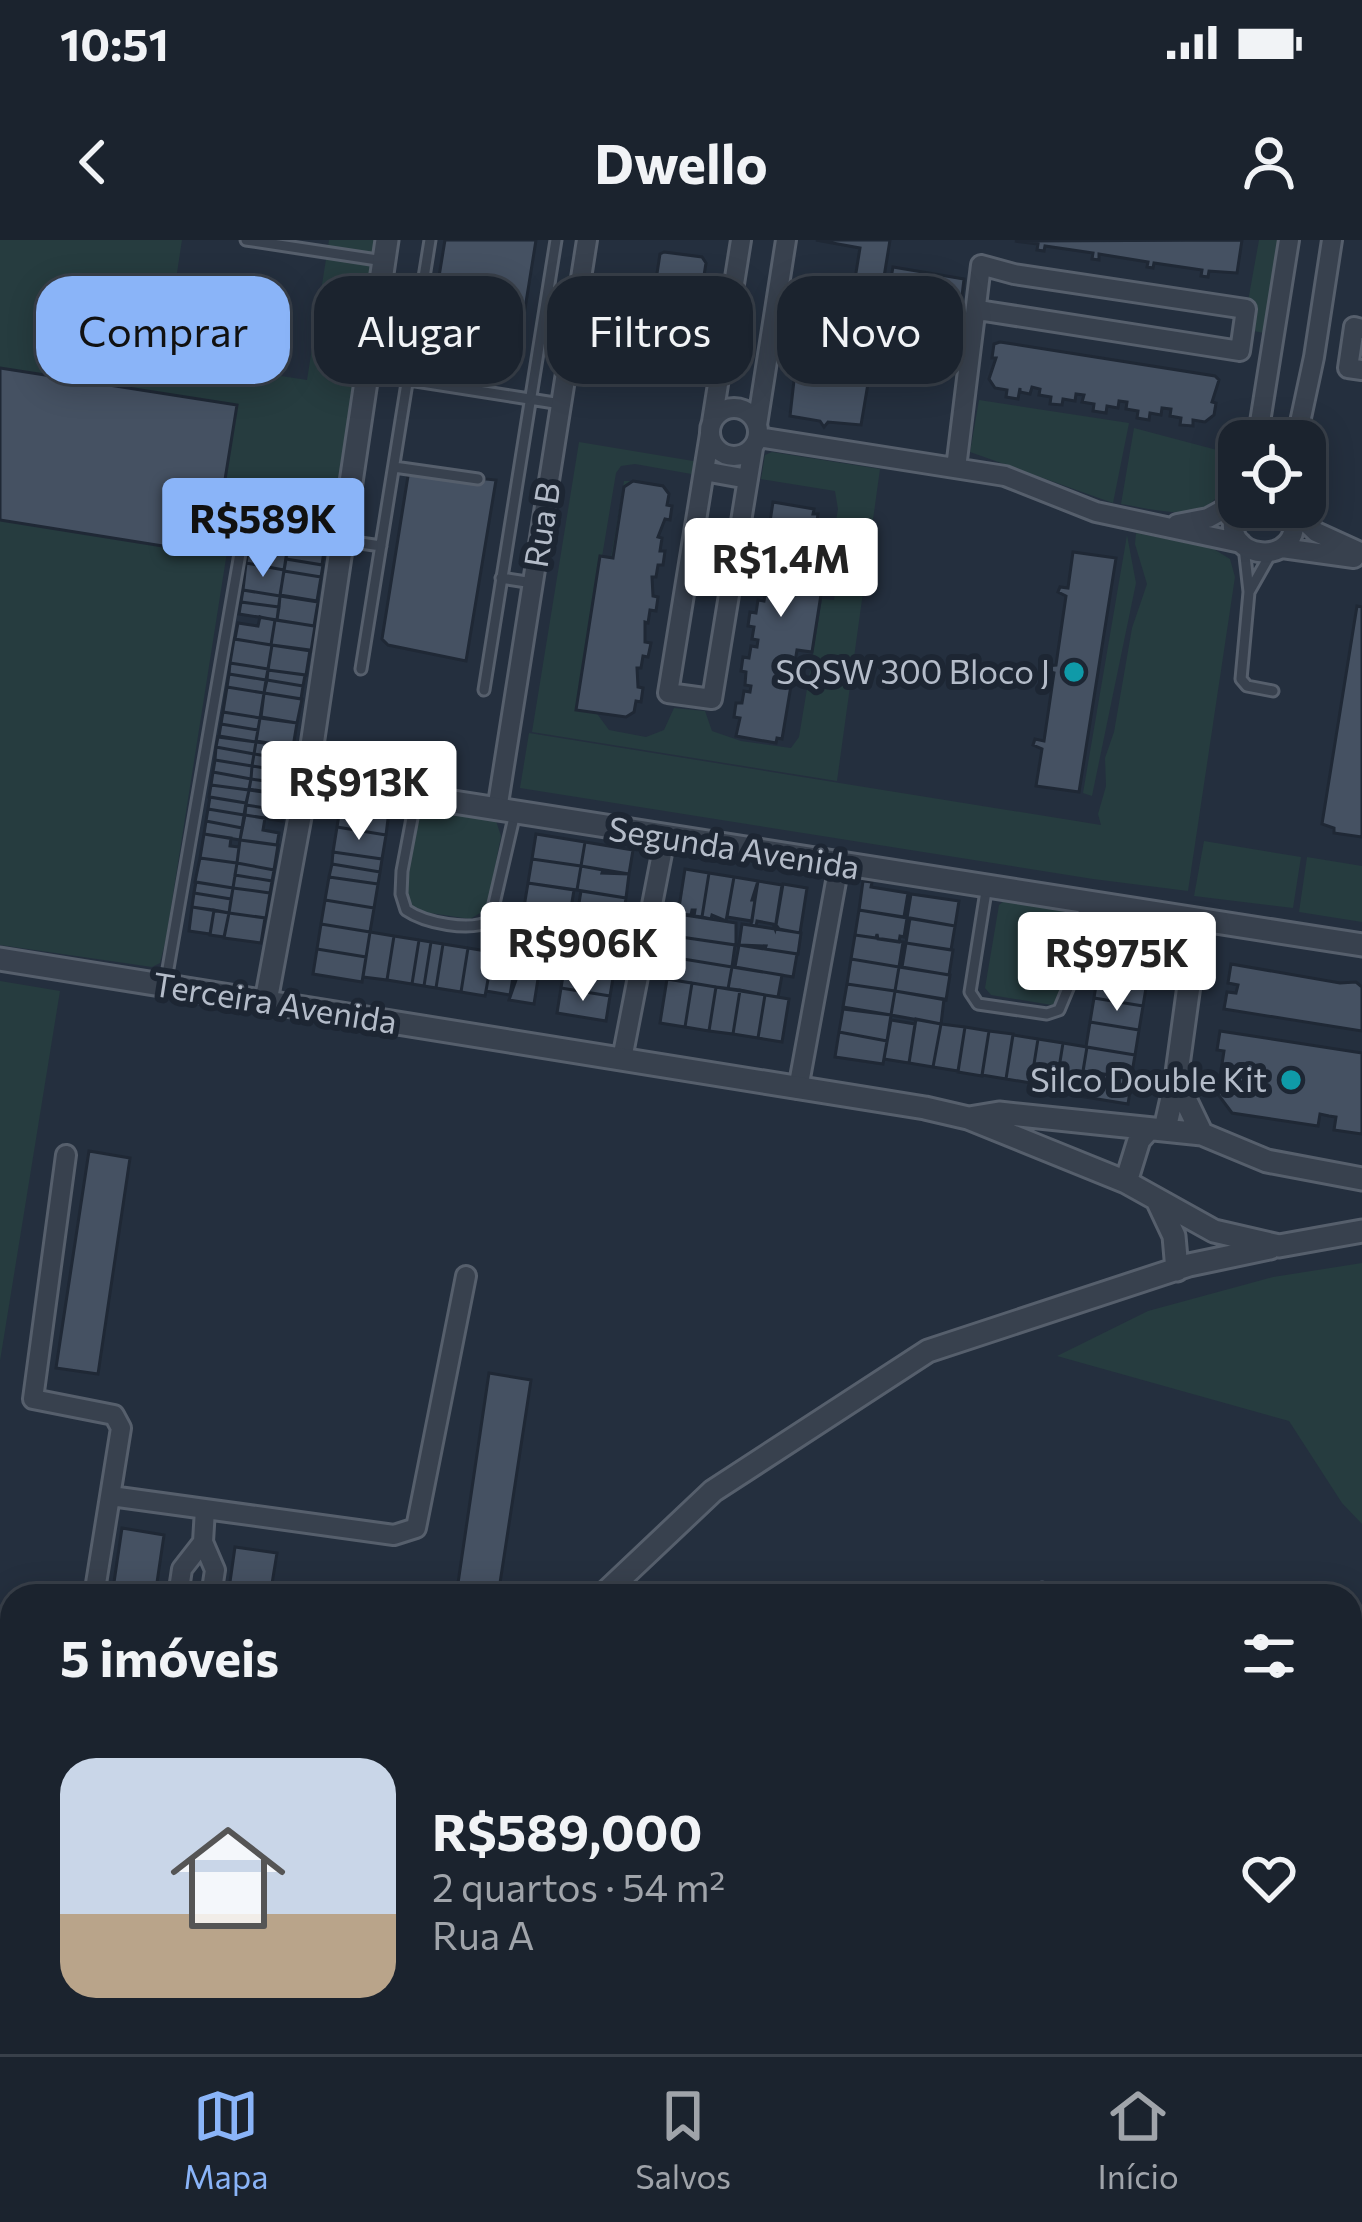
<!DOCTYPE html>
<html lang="pt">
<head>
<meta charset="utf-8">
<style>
  :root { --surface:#1b232e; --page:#282f3a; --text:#f1f3f6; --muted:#a0a4aa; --line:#39404a; --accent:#8ab4f8 }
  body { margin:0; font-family:Commissioner,sans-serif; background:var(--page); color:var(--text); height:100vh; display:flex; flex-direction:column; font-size:45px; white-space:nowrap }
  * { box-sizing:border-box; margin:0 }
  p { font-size:39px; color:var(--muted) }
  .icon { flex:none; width:66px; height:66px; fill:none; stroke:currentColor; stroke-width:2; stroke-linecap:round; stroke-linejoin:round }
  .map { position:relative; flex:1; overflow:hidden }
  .sheet { position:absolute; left:0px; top:1344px; width:1362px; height:471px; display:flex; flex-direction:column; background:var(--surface); border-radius:36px 36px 0 0; box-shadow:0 6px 30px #0003,0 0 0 3px var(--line) }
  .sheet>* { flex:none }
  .guide { position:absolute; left:36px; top:36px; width:1290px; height:108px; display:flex; gap:24px }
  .buttons { position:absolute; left:1218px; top:180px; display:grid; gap:24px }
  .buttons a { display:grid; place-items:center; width:108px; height:108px; border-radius:24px; background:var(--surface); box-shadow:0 6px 30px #0003,0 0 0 3px var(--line); font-size:60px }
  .price { position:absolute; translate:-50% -102px; padding:0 27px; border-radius:12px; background:#fff; color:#222; font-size:39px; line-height:78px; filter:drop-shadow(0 3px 6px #0008) }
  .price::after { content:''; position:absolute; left:50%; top:72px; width:36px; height:27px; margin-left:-18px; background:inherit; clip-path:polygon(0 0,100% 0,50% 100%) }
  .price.active { background:var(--accent); color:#111 }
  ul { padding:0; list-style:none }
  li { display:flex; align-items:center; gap:36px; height:300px; padding:0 60px }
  li span { display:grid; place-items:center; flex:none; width:336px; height:240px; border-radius:36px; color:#555 }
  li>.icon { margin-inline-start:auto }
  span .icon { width:144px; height:144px; fill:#fffc; stroke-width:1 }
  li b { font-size:51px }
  h2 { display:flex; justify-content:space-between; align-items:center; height:144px; padding:0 60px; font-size:51px }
  .tag { padding:0 42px; border-radius:36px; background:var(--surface); box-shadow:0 6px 30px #0003,0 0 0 3px var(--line); font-size:42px; line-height:108px }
  .tag.active { background:var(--accent); color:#111 }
  .status { display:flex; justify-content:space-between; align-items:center; height:84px; padding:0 60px; background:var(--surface); direction:ltr }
  .status svg { height:33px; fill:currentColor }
  header { display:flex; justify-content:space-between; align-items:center; height:156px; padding:0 60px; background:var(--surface); font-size:54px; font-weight:700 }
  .tab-bar { display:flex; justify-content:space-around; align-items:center; height:168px; border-top:3px solid var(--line); background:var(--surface); font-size:33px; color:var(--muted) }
  .tab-bar a { display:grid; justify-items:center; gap:6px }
  .tab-bar .active { color:var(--accent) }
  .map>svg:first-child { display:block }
</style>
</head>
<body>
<div class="status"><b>10:51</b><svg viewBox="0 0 49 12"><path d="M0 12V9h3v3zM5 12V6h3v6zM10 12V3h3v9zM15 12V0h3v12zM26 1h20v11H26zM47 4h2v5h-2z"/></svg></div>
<header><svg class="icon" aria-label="back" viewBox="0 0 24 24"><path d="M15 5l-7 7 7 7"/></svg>Dwello<svg class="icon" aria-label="person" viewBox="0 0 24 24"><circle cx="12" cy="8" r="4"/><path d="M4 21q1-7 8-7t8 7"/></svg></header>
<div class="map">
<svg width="1362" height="1814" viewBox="0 0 1362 1814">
  <rect width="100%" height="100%" fill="#242f3e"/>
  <path fill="#263c3f" d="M0 0H182L164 118 307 140 329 0H379L334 288 233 274 166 699 160 723 152 727 0 705Z
    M1259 0H1279L1264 93 1243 89Z
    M979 160 1129 183 1113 263 970 212Z
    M1134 188 1232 214C1221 289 1180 274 1121 264Z
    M579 202 699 222 697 235 635 224 621 226 616 233 602 317H611L624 241H633L595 471 609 490 646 497 664 490 674 468 705 471 712 491 741 501 791 508 799 497 822 359 834 360 839 325 829 321 838 269 835 251 761 239 765 215 772 212 880 229 837 541 532 492Z
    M1136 293 1212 308 1230 319 1235 337 1188 651 1093 639 520 548 529 493 1101 585 1098 574 1106 546 1105 518 1114 492 1132 388 1147 344 1135 304Z
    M1127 295 1136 343 1092 556 1083 553Z
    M427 567 495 578 501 596 487 669 470 679 410 670 404 651 418 576Z
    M1204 601 1301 617 1293 668 1194 656Z
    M1307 617 1362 626V682L1299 672Z
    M1006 659 1067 669 1072 677 1061 758 1052 765 991 755 985 748 999 665Z
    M0 741 60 751 0 1121Z
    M1362 1023V1284L1342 1263 1289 1181 1057 1116 1148 1071 1273 1037Z"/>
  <path fill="#455162" stroke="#1f2835" stroke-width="3" d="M445 0H536L524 75 435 61Z
    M816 0H890L883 43 855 39 860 8Z
    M1242 0 1237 33 1209 31 1208 37 1201 36 1202 30 1154 23 1153 28 1147 27 1148 22 1099 14V20L1092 19 1093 13 1045 6 1044 11 1037 10 1038 4 1015 1Z
    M664 12 702 17 706 23 700 60H695L696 77 688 76 687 82 695 84 689 101H693L687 139 682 143 641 133 647 94H652L650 77H659L660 73 652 71 653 60 657 61 658 54 654 53 660 14Z
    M893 27 964 39 962 56H957L956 61 961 62 958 86 953 85 952 90 957 91 952 109 882 97 884 79H888L889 75 884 74 888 50 893 51V45L890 44Z
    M852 92 876 96 861 185 828 182 824 187 820 181 790 176 798 105 850 106Z
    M1000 102 1215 136 1219 140 1212 162 1216 163 1214 175 1205 182 1193 180V186L1180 185 1181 178 1170 176 1171 169 1162 168 1161 175 1150 173 1149 180 1137 178 1138 171 1126 169 1127 162 1119 161 1118 168 1107 166 1106 173 1093 171 1094 164 1082 162 1084 155 1076 154 1075 161 1063 159 1062 165 1050 164 1051 157 1039 155 1040 149 1032 147 1030 154 1020 152V148L1018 159 1006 157 1007 150 995 148 989 139 996 118H992L994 104Z
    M0 128 237 165 213 314 0 280Z
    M415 232 496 240 466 421 388 405 382 399 408 236Z
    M633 241 663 246 669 254 667 265 672 266 670 280 665 279 658 297 662 298 660 311H665L663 325H658L656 337H652L653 356 658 357 656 371 650 370 648 383 645 382V402L651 403 648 417 643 416 641 428H637L638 447 643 448 641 462 636 461 634 472 626 477 576 470 600 316 613 318 624 247Z
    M773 262 814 269 813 274H818L812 313 827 316 812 412 797 410 782 499 777 498 776 503 736 496 740 478 734 477 736 463H742L744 451 750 452 751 446 745 445 746 432 741 431 743 417 749 418 751 406 757 407 758 400 752 399 754 387 748 386 750 372 756 373 758 360 764 361 765 355 759 354 761 341 755 340 758 326 763 327 765 315 771 316 773 309 766 308 768 296 763 295 765 281 770 282Z
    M250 299 288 305 284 330 246 323Z
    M288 305 324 311 322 325 286 319Z
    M1073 312 1116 318 1079 552 1036 546 1042 509 1033 505 1035 499 1044 501 1054 433 1046 431V426L1056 425 1066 356 1058 352 1060 347 1068 348Z
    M286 319 323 325 321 337 284 331Z
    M246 323 284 330 280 356 243 350Z
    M284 331 321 337 317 361 280 355Z
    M243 350 280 356 279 367 241 362Z
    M280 356 318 362 314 386 277 380Z
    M241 362 279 367 277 380 239 374Z
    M1357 366 1362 367V597L1334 593V588L1322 584Z
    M260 377 275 380 271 405 235 399 238 383 258 386Z
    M275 380 315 386 311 411 271 405Z
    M234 399 272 405 268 429 230 423Z
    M272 405 310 410 306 435 268 430Z
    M230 423 268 429 266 440 229 434Z
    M268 430 305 435 303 446 267 440Z
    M229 434 266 440 264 453 227 447Z
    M267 440 303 446 301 459 264 453Z
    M227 447 264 453 260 478 223 472Z
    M264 453 302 459 297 483 261 477Z
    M223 472 260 478 258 490 221 484Z
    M260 478 297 483 293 507 256 501Z
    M221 484 258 490 256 502 219 496Z
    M218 497 256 502 254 514 216 507Z
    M256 502 293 507 292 520 254 514Z
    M216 507 254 514 252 526 215 520Z
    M254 514 292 520 290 532 252 526Z
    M215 520 252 526 251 539 213 532Z
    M252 526 290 532 289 544 251 539Z
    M213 532 251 539 249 550 211 545Z
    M251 539 287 544 285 555 249 549Z
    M211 545 249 550 246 563 209 557Z
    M249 550 285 555 284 571 246 565Z
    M210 557 246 563 244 575 208 569Z
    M341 563 389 571 386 595 337 587Z
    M246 565 284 571 282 581 245 575Z
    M208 569 244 575 242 588 206 581Z
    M245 575 265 578 263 590 279 593 277 605 240 600Z
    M206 581 242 588 240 600 204 594Z
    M337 587 386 595 382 619 333 612Z
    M204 594 231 598 230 606 239 607 237 623 200 618Z
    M536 594 585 602 581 626 532 619Z
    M240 600 278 605 274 630 237 623Z
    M585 602 633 610 629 634 581 626Z
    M333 612 382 619 380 632 332 624Z
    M200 618 237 623 233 648 195 642Z
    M532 619 581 626 577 650 528 643Z
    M237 623 274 630 272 641 235 635Z
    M332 624 380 632 378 644 329 637Z
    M581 626 603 630 602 633 629 634 626 658 577 650Z
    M685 629 709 633 702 677 694 676 695 670H692L691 675 678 674Z
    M709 633 734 637 726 681 712 675 711 679 702 677Z
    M235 635 272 641 270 653 233 648Z
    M329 637 378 644 374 668 325 660Z
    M734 637 758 641 752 660H755L752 681 727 677Z
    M758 641 782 645 775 689 773 684 757 681 756 686 751 685Z
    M863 641 872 642 871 647 908 653 904 677 859 670Z
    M196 642 233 648 231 659 194 653Z
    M528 643 574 650 570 674 524 667Z
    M783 644 807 648 800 693 779 689 776 685Z
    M233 648 270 653 266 678 229 673Z
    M581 651 626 658 622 683 577 675Z
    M194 653 231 659 229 673 192 667Z
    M911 654 959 661 955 686 907 678Z
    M325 660 374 668 370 692 321 684Z
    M192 667 214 670 210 694 189 691Z
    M524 667 573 675 568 699 546 696 547 692H520Z
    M214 670 229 673 224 697 210 695Z
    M859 670 907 678 904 697 900 696 899 702 878 699 877 694 876 698 855 695Z
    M229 673 265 678 261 703 224 698Z
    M678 674 736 683V705L674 696Z
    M573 675 622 683 618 707 568 699Z
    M910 678 955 686 951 710 906 703Z
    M1106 681 1157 690 1154 717 1099 708Z
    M321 684 370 692 366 717 317 709Z
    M742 684 801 693 798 714 765 709 766 706 739 705Z
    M370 692 394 696 387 740 363 737Z
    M520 692 568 699 562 723 516 716Z
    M855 695 903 702 899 727 851 719Z
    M394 696 419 700 412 744 387 740Z
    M674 696 735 705 732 727 671 717Z
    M568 699 618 707 614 732 564 724Z
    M419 700 431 702 424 746 412 744Z
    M431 702 443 704 436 748 424 746Z
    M906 703 953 710 949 735 902 727Z
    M443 704 468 708 461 752 436 748Z
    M739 705 797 714 793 737 735 727Z
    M468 708 492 712 489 731 483 733 489 734 485 756 461 752Z
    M317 709 366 717 362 742 313 734Z
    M1102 709 1151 716 1147 742 1098 733Z
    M492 716 516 720 510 755 486 751Z
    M516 716 541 720 534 764 509 760 517 737H513Z
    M671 717 732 727 728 749 667 739Z
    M851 719 899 727 895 751 847 744Z
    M565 724 614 732 610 756 561 748Z
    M1231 724 1340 743 1356 742 1362 747V791L1224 769 1227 752 1236 753 1238 745 1228 743Z
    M732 727 782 735 778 757 728 749Z
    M899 727 950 735 946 760 895 751Z
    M1098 733 1147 742 1143 766 1094 758Z
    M667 739 692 743 685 787 660 783Z
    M692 743 716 747 709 791 685 787Z
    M847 744 895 751 891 775 843 767Z
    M716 747 740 750 733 794 709 791Z
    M561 748 610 756 606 781 557 773Z
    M740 750 765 755 758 798 733 794Z
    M895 751 944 759 941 784 891 775Z
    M765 755 789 759 782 802 758 798Z
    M1094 758 1143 766 1139 790 1090 782Z
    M843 769 891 775 887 801 839 792Z
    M916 779 941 784 933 827 909 823Z
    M891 780 915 784 909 823 884 819Z
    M1090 782 1139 790 1135 815 1086 807Z
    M941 784 965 787 958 831 933 827Z
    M965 787 989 791 982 836 958 832Z
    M989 791 1013 794 1006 839 982 835Z
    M1220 791 1362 813V894L1334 890 1336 877 1329 876 1320 874 1318 886 1232 873 1217 853 1222 826 1229 825 1222 824 1224 811 1217 810Z
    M839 792 887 801 883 824 835 817Z
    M1013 795 1038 799 1031 843 1006 839Z
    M1038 799 1063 803 1056 847 1031 843Z
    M1063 803 1087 807 1080 850 1056 847Z
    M1087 807 1135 815 1131 838 1083 831Z
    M1083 831 1132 839 1128 864 1079 856Z
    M89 911 130 918 98 1134 56 1128Z
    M489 1133 531 1140 498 1356 457 1350Z
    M122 1288 164 1295 155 1356H112Z
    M235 1307 277 1313 270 1356H228Z
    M399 1803H450L454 1807 452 1814H418L398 1806Z"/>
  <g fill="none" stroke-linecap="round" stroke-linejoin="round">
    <defs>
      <path id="service" d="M246 0 384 21
        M413 107 441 105 498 71
        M371 134 561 164
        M394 227 478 239
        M1244 307 1249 352 1241 439 1247 446 1273 451
        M501 338 533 343
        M1249 352 1270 315
        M361 429 430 0
        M484 450 556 0
        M416 557 402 631 401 654 406 670C425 683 470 692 490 681L515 573
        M987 645 970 752 978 764 1047 774 1059 770 1069 746 1085 662
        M165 746 243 296 278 291 381 306
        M1024 1356 1042 1348 1056 1356
        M1010 1814 1012 1803
        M1049 1814 1050 1803"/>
      <path id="minor" d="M1362 89 1354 87 1348 128 1362 130
        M710 192a24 24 0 1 1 48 0a24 24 0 1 1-48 0Z
        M712 182 741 0
        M757 185 786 0
        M710 194 668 453 712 459 753 208
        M758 197 1005 236 1096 272 1241 303
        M1257 201 1289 0
        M1296 201 1314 117 1332 0
        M956 228 981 25 1014 34 1246 69 1240 111 978 70
        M704 231 748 239
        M1239 263C1207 323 1313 333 1291 267
        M1293 270 1316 292 1362 313
        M1177 284 1208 278 1239 261
        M1282 308 1354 318
        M497 570 587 0
        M622 819 665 598
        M798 849 839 625
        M66 915 33 1159 114 1175 121 1188 94 1356
        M111 1256 394 1295 416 1288 466 1036
        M203 1302 215 1330 211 1356
        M178 1356 182 1329 203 1302 205 1269
        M0 1724 12 1725
        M18 1814 20 1803"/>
      <path id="tertiary" d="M307 539 1362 705
        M0 719 925 868 968 878 1126 942 1214 991 1279 1006 1362 991
        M266 761 307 539 387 0
        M1176 840 1202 894
        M969 878 999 873 1202 894 1267 921 1362 939
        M1165 889 1176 840 1198 680
        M1126 942 1139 900 1148 890
        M1158 962 1174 996 1177 1030
        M602 1356 713 1251 928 1111 1189 1025 1270 1008
        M310 1814 314 1803"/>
    </defs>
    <use href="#service" stroke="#565f6c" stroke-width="15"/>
    <use href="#minor" stroke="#565f6c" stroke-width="24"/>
    <use href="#tertiary" stroke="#565f6c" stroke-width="27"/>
    <use href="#service" stroke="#38414e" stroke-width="9"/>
    <use href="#minor" stroke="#38414e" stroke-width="18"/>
    <use href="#tertiary" stroke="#38414e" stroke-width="21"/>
  </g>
  <g fill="#0f9aa8" stroke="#1d2633" stroke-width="4.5">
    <circle cx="1074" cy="432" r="12"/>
    <circle cx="1291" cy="840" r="12"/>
  </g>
  <g text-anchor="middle" stroke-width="12" stroke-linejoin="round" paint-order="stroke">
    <g font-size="33" fill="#b4bcc9" stroke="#1d2633">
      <text transform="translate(542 285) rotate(-81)" y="12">Rua B</text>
      <text transform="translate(734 608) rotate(9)" y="12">Segunda Avenida</text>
      <text transform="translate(275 763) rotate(9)" y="12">Terceira Avenida</text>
    </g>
    <g font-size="33" fill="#b4bcc9" stroke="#1d2633" text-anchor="end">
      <text x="1050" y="444">SQSW 300 Bloco J</text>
      <text x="1267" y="852">Silco Double Kit</text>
    </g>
  </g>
</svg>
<div class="buttons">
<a><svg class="icon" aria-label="locate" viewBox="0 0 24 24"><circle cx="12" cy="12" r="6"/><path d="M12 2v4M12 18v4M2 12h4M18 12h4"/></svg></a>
</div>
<b class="price active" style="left:263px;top:340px">R$589K</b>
<b class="price" style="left:781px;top:380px">R$1.4M</b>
<b class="price" style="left:359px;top:603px">R$913K</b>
<b class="price" style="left:583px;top:764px">R$906K</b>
<b class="price" style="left:1117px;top:774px">R$975K</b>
<div class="guide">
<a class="tag active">Comprar</a>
<a class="tag">Alugar</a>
<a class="tag">Filtros</a>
<a class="tag">Novo</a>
</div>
<section class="sheet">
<h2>5 imóveis<svg class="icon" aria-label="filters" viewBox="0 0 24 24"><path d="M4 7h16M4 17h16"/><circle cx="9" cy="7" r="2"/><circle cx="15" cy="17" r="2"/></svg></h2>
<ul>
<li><span style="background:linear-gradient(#c9d6e8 65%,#b9a48a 0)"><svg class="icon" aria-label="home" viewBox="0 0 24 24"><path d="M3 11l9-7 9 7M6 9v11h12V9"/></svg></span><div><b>R$589,000</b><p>2 quartos · 54 m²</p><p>Rua A</p></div><svg class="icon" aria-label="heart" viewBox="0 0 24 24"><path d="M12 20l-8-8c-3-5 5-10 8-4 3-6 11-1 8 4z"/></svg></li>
</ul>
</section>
</div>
<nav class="tab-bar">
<a class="active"><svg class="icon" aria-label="map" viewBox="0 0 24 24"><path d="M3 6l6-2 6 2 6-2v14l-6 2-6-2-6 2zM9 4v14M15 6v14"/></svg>Mapa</a>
<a><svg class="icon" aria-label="saved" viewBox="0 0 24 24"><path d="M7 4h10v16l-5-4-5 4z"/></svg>Salvos</a>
<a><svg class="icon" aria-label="home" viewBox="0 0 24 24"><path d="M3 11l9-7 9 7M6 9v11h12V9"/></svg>Início</a>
</nav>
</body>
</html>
